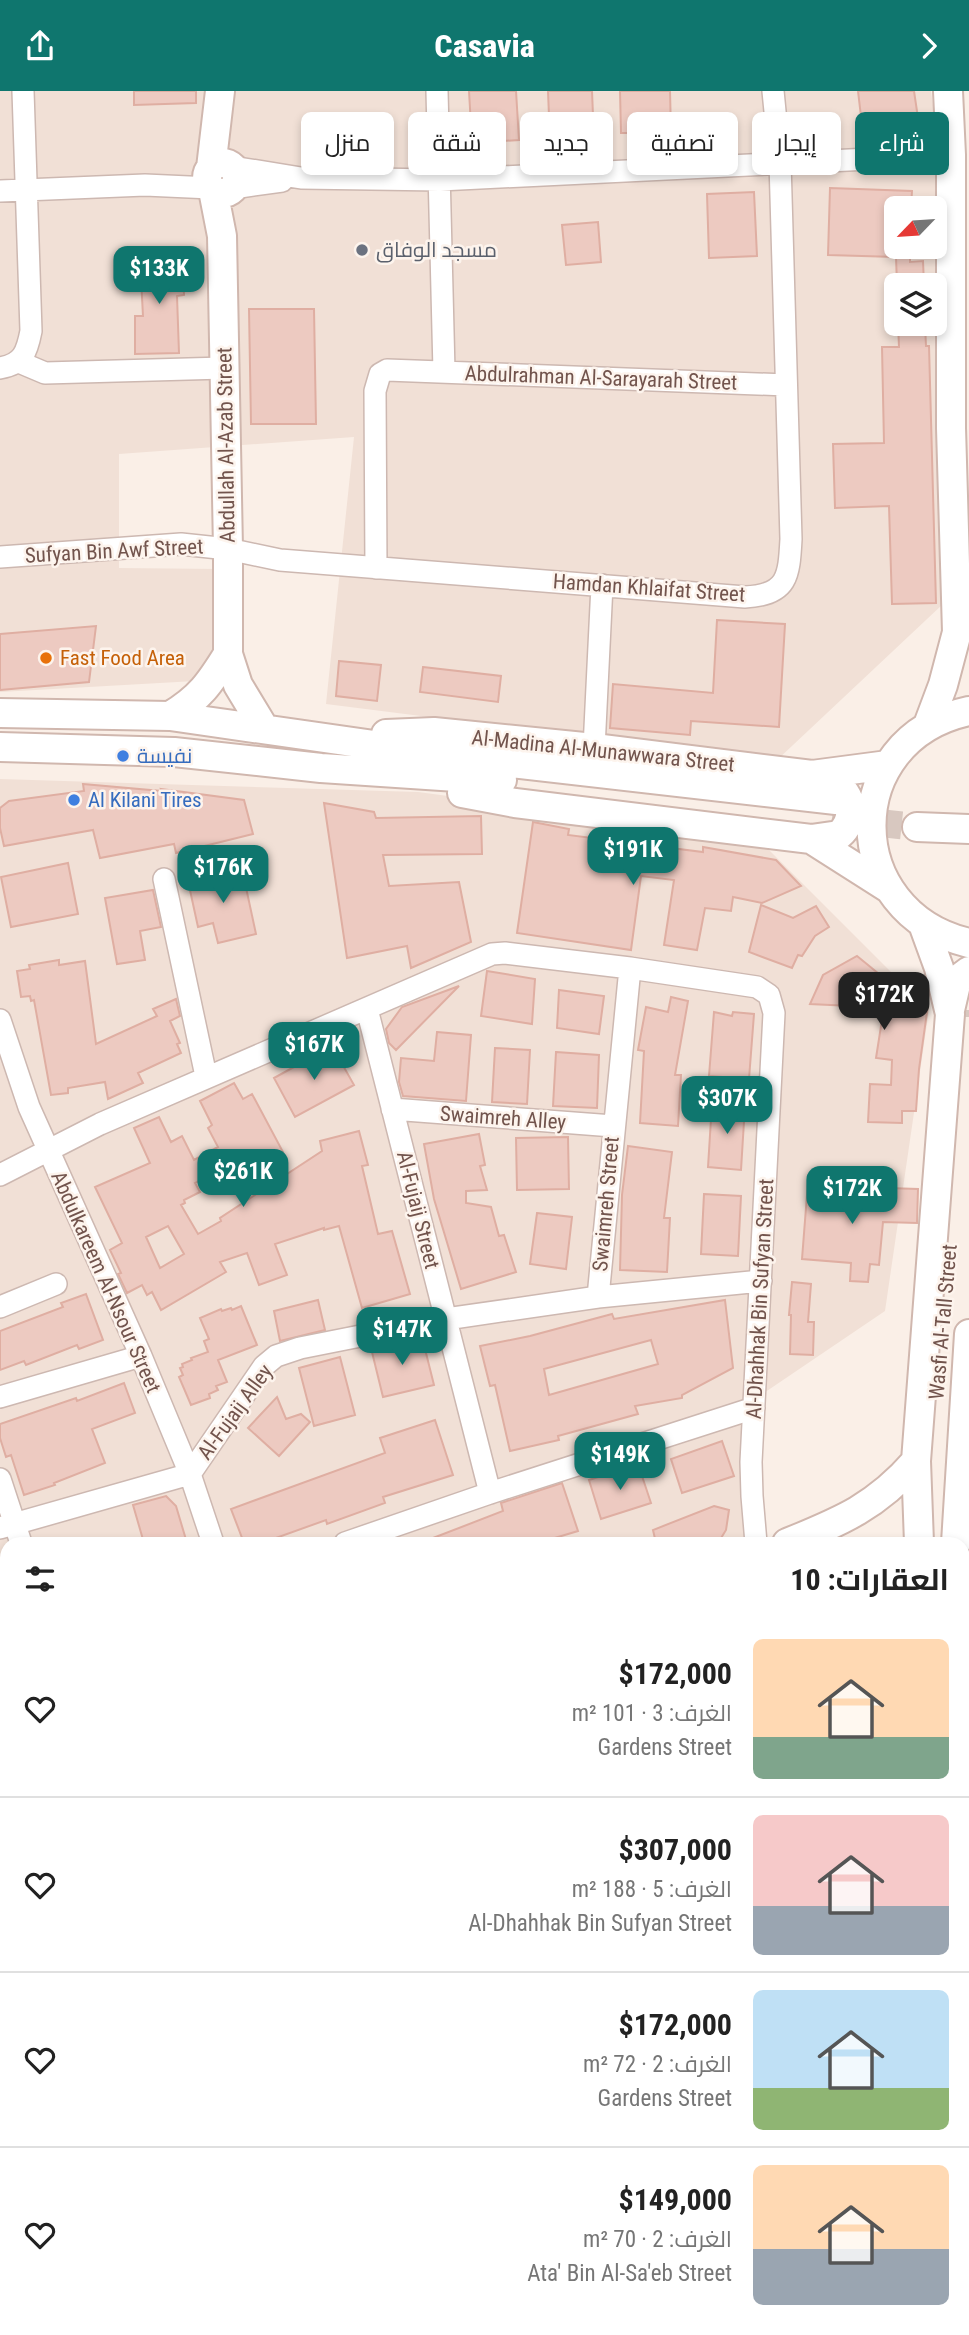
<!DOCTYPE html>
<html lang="ar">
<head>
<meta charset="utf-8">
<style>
  :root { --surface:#fff; --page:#f6f6f6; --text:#222; --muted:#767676; --line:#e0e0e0; --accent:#0f766e }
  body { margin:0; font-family:"Roboto Condensed",Cairo,sans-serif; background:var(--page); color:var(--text); direction:rtl; height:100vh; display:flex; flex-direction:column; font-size:26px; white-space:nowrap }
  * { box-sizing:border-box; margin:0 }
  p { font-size:23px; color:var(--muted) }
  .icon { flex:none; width:38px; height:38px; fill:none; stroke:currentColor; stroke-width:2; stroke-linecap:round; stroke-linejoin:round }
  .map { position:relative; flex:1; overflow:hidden; direction:ltr }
  .drawer { position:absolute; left:0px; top:1446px; width:970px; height:800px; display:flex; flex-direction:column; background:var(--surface); border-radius:21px 21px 0 0; box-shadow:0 4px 10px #0003; direction:rtl }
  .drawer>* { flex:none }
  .hud { position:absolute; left:21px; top:21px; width:928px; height:63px; direction:rtl; display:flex; gap:14px }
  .needle { width:46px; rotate:245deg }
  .fabs { position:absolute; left:884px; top:105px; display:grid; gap:14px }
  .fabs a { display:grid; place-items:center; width:63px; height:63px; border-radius:10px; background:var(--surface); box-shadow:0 4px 10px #0003; font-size:35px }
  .price { position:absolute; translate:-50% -60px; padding:0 16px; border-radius:14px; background:var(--accent); color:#fff; font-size:23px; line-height:46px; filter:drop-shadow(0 2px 4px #0008) }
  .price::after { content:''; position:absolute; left:50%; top:42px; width:21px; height:16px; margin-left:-10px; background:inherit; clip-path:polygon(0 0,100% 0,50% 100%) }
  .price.current { background:#222; color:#fff }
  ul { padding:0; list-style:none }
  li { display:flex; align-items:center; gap:21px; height:175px; padding:0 21px }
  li+li { border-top:2px solid var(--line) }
  li span { display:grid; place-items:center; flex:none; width:196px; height:140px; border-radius:10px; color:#555 }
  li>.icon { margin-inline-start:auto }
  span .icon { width:84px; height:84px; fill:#fffc; stroke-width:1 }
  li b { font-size:30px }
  h2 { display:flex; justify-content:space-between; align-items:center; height:84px; padding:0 21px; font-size:30px }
  .chip { padding:0 24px; border-radius:10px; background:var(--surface); box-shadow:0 4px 10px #0003; font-size:24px; line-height:63px }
  .chip.current { background:var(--accent); color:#fff }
  header { display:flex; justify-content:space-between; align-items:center; height:91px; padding:0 21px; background:var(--accent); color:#fff; font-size:32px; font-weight:800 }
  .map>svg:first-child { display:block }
</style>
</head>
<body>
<header><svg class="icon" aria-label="forward" viewBox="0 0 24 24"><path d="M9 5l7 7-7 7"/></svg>Casavia<svg class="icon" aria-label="share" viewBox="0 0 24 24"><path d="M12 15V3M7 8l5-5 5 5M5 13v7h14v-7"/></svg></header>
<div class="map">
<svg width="969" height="2244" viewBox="0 0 969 2244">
  <rect width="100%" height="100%" fill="#faefe7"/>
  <path fill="#f1e0d6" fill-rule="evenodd" d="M0 0H931L938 51 943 513 776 670 326 613 354 346 119 363V477L220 478 213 589 0 601ZM896 117H934V156H896ZM896 194H934V233H896Z
    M0 688 418 701 756 746 929 919 885 1220 743 1316 745 1452H7V2238H956L958 2244H0Z
    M969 1589V2075L963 2053 962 1651Z"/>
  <path fill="#edcac1" stroke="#dfaea2" stroke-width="2" fill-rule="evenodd" d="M134 0H196V12L134 14Z
    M469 0H516L519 49 472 52Z
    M548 0H592L594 49 550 50Z
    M620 0H670L671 40 660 46H632V42H621Z
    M858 0H914L918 27 862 34Z
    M830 97 912 100 911 117H896V156H910V171L923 170 924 194H897L896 166 828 164Z
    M754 101 757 165 709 167 707 103Z
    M598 131 601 171 566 174 562 134Z
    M182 166 184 204 177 205 179 262 135 263V225H143L140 168Z
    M249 218H314L316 333H251Z
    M898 233H925L926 255H929L936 512 892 513 889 415 835 417 833 353 884 352 882 256H899Z
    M717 529 785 533 779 636 691 630 690 644 610 637 613 593 713 602Z
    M96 535 89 591 0 599V543Z
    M339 570 381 574 377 610 336 605Z
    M423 576 501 585 498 611 420 601Z
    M83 693 162 700 161 698 244 709 253 743 176 762 174 753 100 767 93 739 4 755 0 737V717L9 710 84 700Z
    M324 712 374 721 376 727 481 725 482 763 383 764 389 795 459 791 471 851 411 877 407 855 347 867Z
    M533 731 569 738 568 744 703 761V756L776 769 801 795 762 812 733 806 731 820 705 817 697 859 664 854 674 789 641 785 631 859 517 842Z
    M68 772 78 823 11 836 1 786Z
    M242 778 256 843 218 852 213 832 198 836 188 790Z
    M153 799 161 836 140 840 145 869 117 873 105 807Z
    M761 814 793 827 816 815 829 836 815 845 802 865 798 864 792 877 749 861Z
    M857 865 879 883 900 905 916 892 928 914 919 978 916 1020H902V1032L868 1031 870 993 891 994 892 969 876 967 882 929 855 908 851 915 810 913 823 884Z
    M59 869V874L85 870 96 953 157 925 153 918 176 908 180 925 170 930 180 952 177 953 181 962 138 982 143 992 108 1008 105 991 68 997V1002L51 1004 34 909 31 910 30 905 21 906 17 880 30 878 29 874Z
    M487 880 535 888 532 933 481 925Z
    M459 895 396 959 389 952 386 938 402 916Z
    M559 899 604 905 599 943 557 937Z
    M671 906 688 910 675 984H681L678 1035 640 1032 644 960 638 959 646 916 668 921Z
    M714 921 732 925 733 921 754 923 749 988 709 985Z
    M437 941 471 944 466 1010 403 1005 399 991 401 967 434 970Z
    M332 955 354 994 295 1026 274 987Z
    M495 957 530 959 527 1013 492 1011Z
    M556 961 599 964 597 1017 553 1015Z
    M234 992 243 1008 252 1003 283 1061 234 1086 229 1076 195 1092 200 1101 184 1109 185 1112 181 1114 198 1143 221 1130 220 1127 322 1060 320 1050 359 1040 368 1074 362 1075 378 1143 392 1140 410 1203 362 1217 339 1135 324 1139V1137L275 1153 287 1184 259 1194 247 1162 220 1171 226 1181 161 1219 152 1201 147 1204 142 1194 127 1202 118 1183 121 1182 110 1159 122 1152 95 1096 150 1072 134 1037 159 1026 171 1051 182 1045 194 1069 218 1056 208 1037 212 1034 200 1010ZM168 1135 184 1163 160 1177 146 1146Z
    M712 1012 745 1014 741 1079 708 1076Z
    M479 1043 485 1074 480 1075 487 1099 466 1100V1112L491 1116 499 1145 504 1144 516 1181 461 1198 434 1108 424 1053Z
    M568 1046 569 1098 517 1099 516 1047Z
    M628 1055 672 1061 664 1127H670L667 1181 620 1179 622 1104Z
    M808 1091 839 1093 838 1105 887 1110 888 1097 918 1098 917 1132 883 1131 879 1174 870 1173 868 1191 850 1190 851 1172 802 1168Z
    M704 1103 741 1105 738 1165 701 1163Z
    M537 1122 572 1126 566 1178 530 1173Z
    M792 1191 811 1193 808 1231H814L813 1264 790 1263 791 1224H789Z
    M86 1203 103 1249 79 1258 77 1254 26 1274 24 1270 0 1279V1240L63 1216 61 1212Z
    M318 1209 325 1239 280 1250 274 1220Z
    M725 1209 733 1277 682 1304V1307L635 1315 638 1323 558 1345 559 1349 510 1360 495 1294 490 1295 480 1255 530 1245 612 1223 614 1228ZM651 1249 658 1273 549 1304 544 1278Z
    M241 1215 257 1254 218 1269 227 1291 216 1295 218 1299 209 1303 210 1307 191 1314 179 1286 183 1284 180 1277 183 1276 182 1273 192 1269 191 1267 208 1261 204 1250 209 1248 200 1227 221 1218 222 1220 231 1217 232 1219Z
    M422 1246 434 1294 383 1306 371 1257Z
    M340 1266 355 1324 314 1335 299 1277Z
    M124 1292 135 1322 92 1338 105 1372 54 1392 55 1394 24 1404 11 1364 6 1366 0 1347V1333L76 1307 77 1310Z
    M277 1306 286 1328 301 1323 310 1331 279 1365 248 1337Z
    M435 1329 453 1384 383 1406 385 1412 327 1433 326 1429 262 1452H244L231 1418 385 1362 380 1347Z
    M722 1350 734 1385 682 1402 671 1368Z
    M638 1373 651 1412 601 1428 589 1389Z
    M562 1392 578 1440 538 1452H420L503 1420 501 1412Z
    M166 1405 176 1415 187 1452H144L133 1414Z
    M714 1415 729 1419 726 1439 718 1452H656L653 1439Z"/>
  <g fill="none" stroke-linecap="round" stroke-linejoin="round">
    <path stroke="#d8c8c0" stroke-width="28" stroke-dasharray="28 14" stroke-linecap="butt" d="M832 727 917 736
      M969 926V919"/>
    <defs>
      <path id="street" d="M437 0 444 280
        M232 76 301 87 440 89 951 64
        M233 97 282 90
        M0 100 145 94 211 97
        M19 271 45 282 224 277
        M0 277C23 273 27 261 31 240L23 0
        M0 466 181 453 228 458 280 469 745 506C788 504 789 485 791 448L780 71 773 0
        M376 477 375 300 380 283 387 279 786 294
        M594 657 602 494
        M164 788 206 985
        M367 918 490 1402
        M0 929 29 1016 141 1265 190 1383 213 1452
        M392 1018 613 1035
        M0 1084 100 1033 492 863 505 862 630 877 757 896 769 904 774 922 751 1371 752 1405 756 1452
        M598 1206 761 1190
        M0 1216 56 1193
        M0 1306 141 1265
        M0 1388 21 1452
        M0 1437 190 1383 264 1275 276 1265 300 1257 446 1228 598 1206 630 877
        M345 1452 490 1402 754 1317
        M0 1569 7 1567
        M0 2038 7 2034
        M537 2244 538 2238"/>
      <path id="secondary" d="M207 87a15 15 0 1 1 30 0a15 15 0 1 1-30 0Z
        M211 77 220 0
        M213 99 222 145 228 458V563L238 594 264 637
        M969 620C838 648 840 822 969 852
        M0 622 170 625 458 666 836 709
        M170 625C200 607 210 592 228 563
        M928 634 943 594 957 541 951 337V64L948 0
        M386 643 434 641 594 657 812 684 888 674
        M0 656 174 661 321 677 502 689
        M462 702 515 712 811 748 888 797
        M917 736 969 738
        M811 748 839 744C856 730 854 702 833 692
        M950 919 957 889 969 880
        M787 1452C841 1430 876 1416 916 1370
        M919 1452 916 1370 950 923 939 877 923 833
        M956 1452 969 1243
        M0 1740 7 1737
        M962 2025 969 2031
        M962 2094 969 2110
        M962 2184 969 2200
        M62 2244 73 2238"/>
    </defs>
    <use href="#street" stroke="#cdb8b1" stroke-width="24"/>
    <use href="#secondary" stroke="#d0b7ae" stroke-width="32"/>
    <use href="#street" stroke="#fff" stroke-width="21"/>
    <use href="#secondary" stroke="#fff" stroke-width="28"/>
  </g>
  <circle fill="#6b7280" stroke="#fdf4ed" stroke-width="2.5" cx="362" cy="159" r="7"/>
  <circle fill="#e8710a" stroke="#fdf4ed" stroke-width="2.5" cx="46" cy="567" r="7"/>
  <g fill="#3f7fe0" stroke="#fdf4ed" stroke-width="2.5">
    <circle cx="123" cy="665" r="7"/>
    <circle cx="74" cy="709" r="7"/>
  </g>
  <g text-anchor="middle" stroke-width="5" stroke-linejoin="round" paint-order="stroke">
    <g font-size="21" fill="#5b616d" stroke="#fdf4ed" text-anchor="start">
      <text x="376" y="166">مسجد الوفاق</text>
    </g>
    <g font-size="21" fill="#72544d" stroke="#fdf4ed">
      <text transform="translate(601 287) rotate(2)" y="7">Abdulrahman Al-Sarayarah Street</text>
      <text transform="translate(226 354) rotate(-91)" y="7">Abdullah Al-Azab Street</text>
      <text transform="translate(114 460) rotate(-3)" y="7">Sufyan Bin Awf Street</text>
      <text transform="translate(649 497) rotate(4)" y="7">Hamdan Khlaifat Street</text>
      <text transform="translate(603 660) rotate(6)" y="7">Al-Madina Al-Munawwara Street</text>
      <text transform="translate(503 1027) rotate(4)" y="7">Swaimreh Alley</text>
      <text transform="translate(606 1113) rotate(-85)" y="7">Swaimreh Street</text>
      <text transform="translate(418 1119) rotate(76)" y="7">Al-Fujaij Street</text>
      <text transform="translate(106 1191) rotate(66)" y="7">Abdulkareem Al-Nsour Street</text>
      <text transform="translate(760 1208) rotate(-87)" y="7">Al-Dhahhak Bin Sufyan Street</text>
      <text transform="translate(943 1231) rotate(-85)" y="7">Wasfi Al-Tall Street</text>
      <text transform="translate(235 1321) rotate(-54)" y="7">Al-Fujaij Alley</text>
    </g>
    <g font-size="21" fill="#c56008" stroke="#fdf4ed" text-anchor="start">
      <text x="60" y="574">Fast Food Area</text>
    </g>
    <g font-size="21" fill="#366cbe" stroke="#fdf4ed" text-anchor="start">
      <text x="137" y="672">نفيسة</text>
      <text x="88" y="716">Al Kilani Tires</text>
    </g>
  </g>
</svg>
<div class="fabs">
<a><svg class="needle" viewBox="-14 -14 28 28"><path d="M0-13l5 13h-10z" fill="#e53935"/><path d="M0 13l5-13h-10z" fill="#767676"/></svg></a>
<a><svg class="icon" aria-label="layers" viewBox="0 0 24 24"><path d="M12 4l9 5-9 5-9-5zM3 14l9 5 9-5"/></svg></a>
</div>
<b class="price" style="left:159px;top:215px">$133K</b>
<b class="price" style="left:633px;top:796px">$191K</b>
<b class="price" style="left:223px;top:814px">$176K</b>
<b class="price current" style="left:884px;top:941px">$172K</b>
<b class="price" style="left:314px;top:991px">$167K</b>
<b class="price" style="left:727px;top:1045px">$307K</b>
<b class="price" style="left:243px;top:1118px">$261K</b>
<b class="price" style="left:852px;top:1135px">$172K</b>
<b class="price" style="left:402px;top:1276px">$147K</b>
<b class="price" style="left:620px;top:1401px">$149K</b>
<div class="hud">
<a class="chip current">شراء</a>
<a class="chip">إيجار</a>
<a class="chip">تصفية</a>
<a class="chip">جديد</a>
<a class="chip">شقة</a>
<a class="chip">منزل</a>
</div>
<section class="drawer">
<h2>العقارات: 10<svg class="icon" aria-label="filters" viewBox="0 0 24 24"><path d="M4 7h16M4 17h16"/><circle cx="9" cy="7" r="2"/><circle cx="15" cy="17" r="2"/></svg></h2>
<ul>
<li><span style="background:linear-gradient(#ffd9b3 70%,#7fa58c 0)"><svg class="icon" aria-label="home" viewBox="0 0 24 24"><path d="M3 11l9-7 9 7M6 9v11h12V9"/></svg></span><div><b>$172,000</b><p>الغرف: 3 · 101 m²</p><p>Gardens Street</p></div><svg class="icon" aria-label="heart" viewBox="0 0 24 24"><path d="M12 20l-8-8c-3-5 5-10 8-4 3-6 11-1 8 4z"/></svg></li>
<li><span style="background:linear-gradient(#f6c9c9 65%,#9aa5b1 0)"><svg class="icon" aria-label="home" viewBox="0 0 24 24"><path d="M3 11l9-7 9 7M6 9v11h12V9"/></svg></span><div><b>$307,000</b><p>الغرف: 5 · 188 m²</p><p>Al-Dhahhak Bin Sufyan Street</p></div><svg class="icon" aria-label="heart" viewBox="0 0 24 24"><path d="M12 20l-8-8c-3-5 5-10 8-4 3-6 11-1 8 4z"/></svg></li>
<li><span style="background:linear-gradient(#bfe0f5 70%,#8fb573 0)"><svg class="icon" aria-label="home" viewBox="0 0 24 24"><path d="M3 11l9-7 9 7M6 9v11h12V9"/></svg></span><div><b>$172,000</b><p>الغرف: 2 · 72 m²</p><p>Gardens Street</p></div><svg class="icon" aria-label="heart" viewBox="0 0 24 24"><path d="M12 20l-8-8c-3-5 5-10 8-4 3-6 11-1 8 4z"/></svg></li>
<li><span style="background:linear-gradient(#ffd9b3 60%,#9aa5b1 0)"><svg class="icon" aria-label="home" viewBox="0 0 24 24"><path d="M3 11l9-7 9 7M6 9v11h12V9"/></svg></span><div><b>$149,000</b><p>الغرف: 2 · 70 m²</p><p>Ata' Bin Al-Sa'eb Street</p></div><svg class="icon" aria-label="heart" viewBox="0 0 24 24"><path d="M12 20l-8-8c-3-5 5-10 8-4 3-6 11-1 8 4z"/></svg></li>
</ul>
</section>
</div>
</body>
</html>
